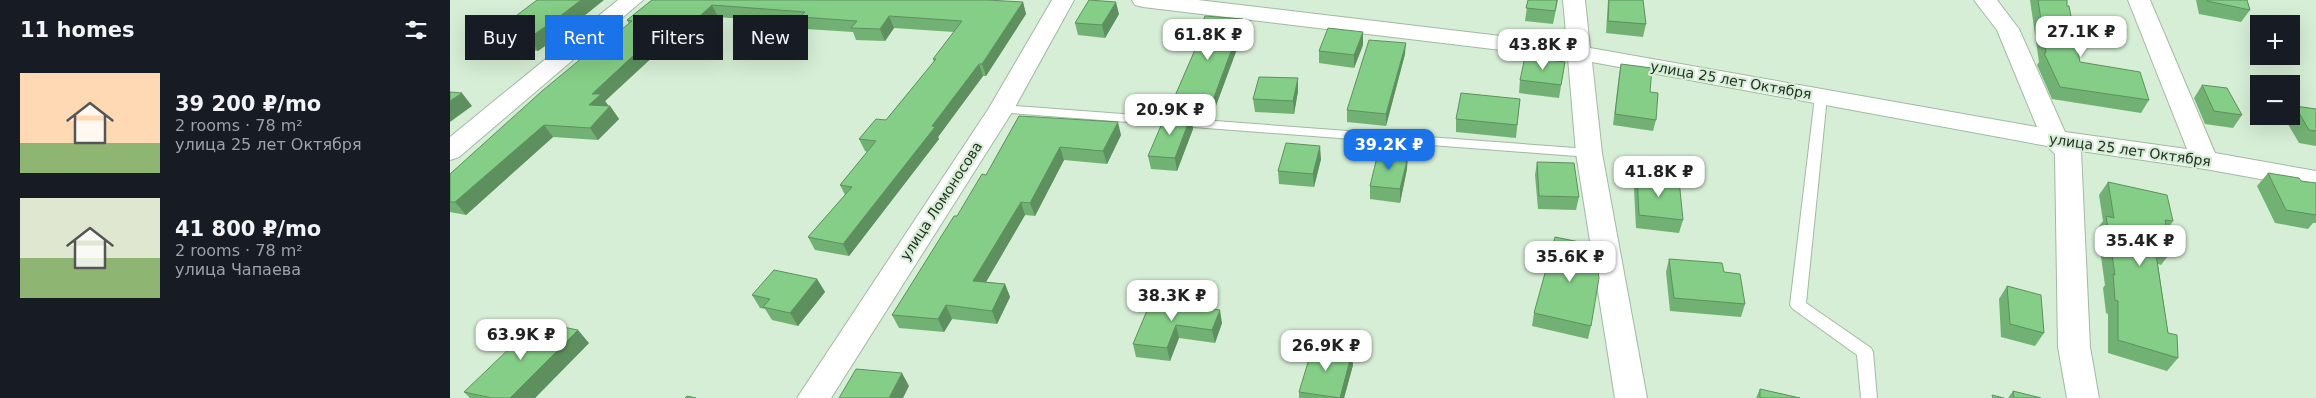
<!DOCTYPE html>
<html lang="en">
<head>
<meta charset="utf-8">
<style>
  :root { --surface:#171b24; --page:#242831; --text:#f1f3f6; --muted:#9ea1a6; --accent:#1a73e8 }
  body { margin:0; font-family:"DejaVu Sans",sans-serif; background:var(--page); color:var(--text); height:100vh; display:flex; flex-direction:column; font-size:19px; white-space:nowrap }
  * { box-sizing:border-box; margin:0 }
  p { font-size:16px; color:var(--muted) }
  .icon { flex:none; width:28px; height:28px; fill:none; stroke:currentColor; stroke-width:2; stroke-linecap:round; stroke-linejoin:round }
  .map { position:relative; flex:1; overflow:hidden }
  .details { display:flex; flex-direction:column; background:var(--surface); width:450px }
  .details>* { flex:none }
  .top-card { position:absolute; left:15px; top:15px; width:475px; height:45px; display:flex; gap:10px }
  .tools { position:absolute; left:1800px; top:15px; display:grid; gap:10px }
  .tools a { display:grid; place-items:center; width:50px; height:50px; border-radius:0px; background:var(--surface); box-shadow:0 5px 20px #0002; font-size:25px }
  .price { position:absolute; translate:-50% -42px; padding:0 11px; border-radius:10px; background:#fff; color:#222; font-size:16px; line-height:32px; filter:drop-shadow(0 1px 2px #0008) }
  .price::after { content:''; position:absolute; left:50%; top:30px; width:15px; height:11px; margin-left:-8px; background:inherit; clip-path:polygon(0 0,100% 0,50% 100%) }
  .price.selected { background:var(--accent); color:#fff }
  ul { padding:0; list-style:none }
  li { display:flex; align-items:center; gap:15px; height:125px; padding:0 20px }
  li span { display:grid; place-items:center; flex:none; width:140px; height:100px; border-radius:0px; color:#555 }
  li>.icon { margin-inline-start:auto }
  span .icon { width:60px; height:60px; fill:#fffc; stroke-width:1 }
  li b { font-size:21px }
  h2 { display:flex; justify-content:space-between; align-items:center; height:60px; padding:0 20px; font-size:21px }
  .pill { padding:0 18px; border-radius:0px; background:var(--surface); box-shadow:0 5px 20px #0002; font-size:18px; line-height:45px }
  .pill.selected { background:var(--accent); color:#fff }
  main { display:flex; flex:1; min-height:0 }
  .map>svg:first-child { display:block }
</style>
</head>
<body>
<main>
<section class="details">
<h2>11 homes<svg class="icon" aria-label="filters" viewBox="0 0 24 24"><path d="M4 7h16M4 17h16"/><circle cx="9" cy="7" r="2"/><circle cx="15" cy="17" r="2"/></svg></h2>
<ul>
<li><span style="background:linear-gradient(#ffd9b3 70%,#8fb573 0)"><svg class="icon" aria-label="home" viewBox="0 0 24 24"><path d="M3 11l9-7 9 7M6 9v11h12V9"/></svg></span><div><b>39 200 ₽/mo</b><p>2 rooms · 78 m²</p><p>улица 25 лет Октября</p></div></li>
<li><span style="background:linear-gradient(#dfe7d0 60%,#8fb573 0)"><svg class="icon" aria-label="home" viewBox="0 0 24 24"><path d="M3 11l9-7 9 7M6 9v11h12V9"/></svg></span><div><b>41 800 ₽/mo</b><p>2 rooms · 78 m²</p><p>улица Чапаева</p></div></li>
</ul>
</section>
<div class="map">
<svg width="1866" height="398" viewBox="0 0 1866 398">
  <rect width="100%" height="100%" fill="#d6eed5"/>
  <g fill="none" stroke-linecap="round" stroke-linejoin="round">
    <defs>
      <path id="lane" d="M1371 93 1377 97 1356 303 1421 348 1423 352 1427 398H1411L1407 355 1343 309 1340 305 1365 97Z
        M551 105 1139 149 1146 153 1139 157 547 112 545 109 547 106Z"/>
      <path id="street" d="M168 0H193L9 157 0 160V137Z
        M602 0H624L564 109 381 398H347L539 108Z
        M682 0H748L1117 44 1113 0H1135L1140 48 1587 127 1547 30 1524 0H1547L1569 29 1615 132 1737 149 1678 0H1700L1765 153 1866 171V189L1755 169 1631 151 1640 347 1649 398H1617L1608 347 1605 154 1597 146 1142 62 1152 153 1197 398H1165L1126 153 1118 58 693 7 685 5Z"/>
    </defs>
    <use href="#lane" stroke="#a1b9a1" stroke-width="2"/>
    <use href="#street" stroke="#a1b9a1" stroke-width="2"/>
    <use href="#lane" fill="#fff" fill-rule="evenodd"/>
    <use href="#street" fill="#fff" fill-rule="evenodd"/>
  </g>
  <path fill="#72b174" d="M202 0 573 2 576 14 536 76H533L488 137 489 139 399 256 365 250 358 237 395 195 390 185 417 152 415 151 409 139 436 120 484 62 483 59 504 32 444 28 435 41 406 40 403 32 356 29 354 24 268 17 244 39 232 37 214 53 208 52 155 101 159 106H160L169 119 148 140 103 137 16 215 0 212V174L136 58 179 24 177 20Z
    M1078 0H1108L1103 24 1075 21Z
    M1158 0H1193L1196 24 1193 37 1156 33Z
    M1580 0H1617V6L1630 62 1699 100 1691 113 1602 99 1587 65 1589 62Z
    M1746 0H1797L1800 10 1791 22 1749 14Z
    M669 14 655 38 628 35 625 23Z
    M793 19 794 30 764 111 750 109 747 118 741 117 743 129 727 171 701 169 698 156 723 114 721 105 748 43 747 35Z
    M113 33 88 51 51 46 42 34Z
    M913 45 904 68 869 63V51Z
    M955 54 936 126 897 122V110Z
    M1115 62 1109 98 1069 93 1070 80Z
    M1171 64 1200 92 1206 120 1203 131 1163 125 1169 75Z
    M1752 85 1792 115 1783 128 1755 124 1744 98Z
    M848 91 844 114 805 112 803 99Z
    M1070 99 1066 138 1006 132V119Z
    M1845 106 1866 109V146L1849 143 1835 119 1838 116H1841V112Z
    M569 116 671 135 657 164 614 160 585 216 575 215 536 282 555 284 560 297 547 324 502 319 494 332 449 328 442 315 536 175Z
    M871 159 864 187 829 184 828 171Z
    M1087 162 1129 197 1126 210 1088 209 1085 175Z
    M957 169 950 203 920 199V186Z
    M1818 173 1851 181 1866 183V223H1863L1858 229 1825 223 1807 186Z
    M1187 175 1233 220 1229 233 1186 228 1184 189Z
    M1658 182 1723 221 1717 230 1721 252 1711 265 1708 264 1718 333 1728 358 1717 371 1658 353V314L1656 313 1653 288 1655 285 1647 229 1653 221 1649 195Z
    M1219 259 1274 272 1295 304 1291 317 1220 311 1216 272Z
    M367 279 375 292 348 326 322 320 315 309 310 308 302 295Z
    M1557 286 1594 333 1585 346 1551 337 1549 299Z
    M701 301 772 323 765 343 729 338 720 361 686 357 683 344Z
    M1084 313 1141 326 1138 339 1082 326Z
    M139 343 85 398H20L14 392Z
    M903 365 894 398H849V392Z
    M1310 389 1350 398H1306Z
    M1563 391 1591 398H1558Z"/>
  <path fill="#5d905e" d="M131 0H154L113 33 88 51 79 38Z
    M573 2 576 14 536 76 532 64Z
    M666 2 669 14 655 38 652 25Z
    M262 5 268 17 244 39 238 27Z
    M439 16 444 28 435 41 430 29Z
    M793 19 794 30 764 111 763 100Z
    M225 25 232 37 214 53 207 41Z
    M913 32V45L904 68V55Z
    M200 40 208 52 155 101 159 107 139 105 142 94Z
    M956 43 955 54 936 126V114Z
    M529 64 533 76 488 137 489 139 399 256 393 244Z
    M848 78V91L844 114 843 101Z
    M12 93 22 106 0 122V101Z
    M748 99 750 109 747 118 745 107Z
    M160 106 169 119 148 140 140 128Z
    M741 116 743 129 727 171 725 158Z
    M668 122 671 135 657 164 653 151Z
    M94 125 103 137 16 215 5 202Z
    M870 146 871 159 864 187 863 174Z
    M610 147 614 160 585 216 580 203Z
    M958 156 957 169 950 203V189Z
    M571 202 575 215 529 294 523 281Z
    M367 279 375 292 348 326 340 313Z
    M555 284 560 297 547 324 542 311Z
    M496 305 502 319 494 332 488 319Z
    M770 310 772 323 765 343 762 330Z
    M726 325 729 338 720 361 717 348Z
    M128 330 139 343 85 398H60Z
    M902 352 903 365 894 398H890Z
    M452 373 459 386 453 398H439Z"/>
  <path fill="#85ce87" stroke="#5d905e" d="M87 0H131L105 20 79 38 42 34Z
    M202 0H537L573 2 532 64H529L482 126 485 127 393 244 358 237 402 187 390 185 426 141 409 139 426 119 436 120 486 59H483L512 21 439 16 430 29 401 28 407 21 350 17 355 12 262 5 238 27 225 25 207 41 200 40 142 94H151L139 105 160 106 140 128 94 125 5 202H0V174L92 91 132 58H136L182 21 177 20Z
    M639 0 666 2 652 25 625 23Z
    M1078 0H1107L1105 11 1076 8Z
    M1159 0H1193L1196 24 1158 21Z
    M1588 0H1617V6H1619L1630 62 1690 72 1699 100 1610 87 1594 53H1596Z
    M1757 0H1797L1800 10 1757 1Z
    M755 16 793 19 763 100 748 99 745 107 721 105 751 36 747 35Z
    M878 28 913 32 904 55 869 51Z
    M919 40 956 43 936 114 897 110Z
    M1075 57 1115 62 1111 85 1070 80Z
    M1171 64 1202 68 1200 92 1208 93 1206 120 1165 114Z
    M809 77 848 78 843 101 803 99Z
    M1752 85 1777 88 1792 115 1764 111Z
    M0 92 12 93 0 101Z
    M1011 93 1070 99 1067 125 1006 119Z
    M1845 106 1866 109V131L1859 130Z
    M716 114 741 116 725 158 698 156Z
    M569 116 668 122 653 151 610 147 580 203 571 202 523 281 555 284 542 311 496 305 488 319 442 315 504 216H507L532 174 536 175Z
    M836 143 870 146 863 174 828 171Z
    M928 153 958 156 950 189 920 186Z
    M1087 162 1124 163 1129 197 1089 196Z
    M1818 173 1849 178 1851 181 1866 183V215L1836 210Z
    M1187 175 1229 180 1233 220 1189 215Z
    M1658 182 1717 195 1723 221 1715 220 1721 252 1705 248 1718 333 1727 335 1728 358 1668 340V301L1665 300 1663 274 1665 275 1656 216 1664 218Z
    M1105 237 1144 245 1149 278 1141 326 1084 313Z
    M1219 259 1272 263 1274 272 1290 274 1295 304 1224 298Z
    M324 270 367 279 340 313 313 307 320 299 302 295Z
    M1557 286 1591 295 1594 333 1560 324Z
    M701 301 770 310 762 330 726 325 717 348 683 344Z
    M87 322 128 330 60 398H42L14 392Z
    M863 346 902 352 890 398 849 392Z
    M406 369 452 373 439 398H389Z
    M1310 389 1350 398H1310Z
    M1563 391 1591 398H1564Z
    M1542 395 1554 398H1543Z
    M237 396 246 398H235Z"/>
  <g text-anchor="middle" stroke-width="4.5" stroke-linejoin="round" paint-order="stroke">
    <g font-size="14" fill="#262f25" stroke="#d6eed5">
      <text transform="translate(1281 80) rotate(10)" y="5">улица 25 лет Октября</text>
      <text transform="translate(1680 150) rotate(8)" y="5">улица 25 лет Октября</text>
      <text transform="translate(491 201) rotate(-57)" y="5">улица Ломоносова</text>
    </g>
  </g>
</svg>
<div class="tools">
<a>+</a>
<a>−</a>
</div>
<b class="price" style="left:1631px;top:58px">27.1K ₽</b>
<b class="price" style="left:758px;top:61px">61.8K ₽</b>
<b class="price" style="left:1093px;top:71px">43.8K ₽</b>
<b class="price" style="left:720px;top:136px">20.9K ₽</b>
<b class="price selected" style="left:939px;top:171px">39.2K ₽</b>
<b class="price" style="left:1209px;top:198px">41.8K ₽</b>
<b class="price" style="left:1690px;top:267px">35.4K ₽</b>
<b class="price" style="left:1120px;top:283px">35.6K ₽</b>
<b class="price" style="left:722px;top:322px">38.3K ₽</b>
<b class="price" style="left:71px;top:361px">63.9K ₽</b>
<b class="price" style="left:876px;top:372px">26.9K ₽</b>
<div class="top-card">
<a class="pill">Buy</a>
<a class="pill selected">Rent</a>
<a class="pill">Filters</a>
<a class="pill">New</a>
</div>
</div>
</main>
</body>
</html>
